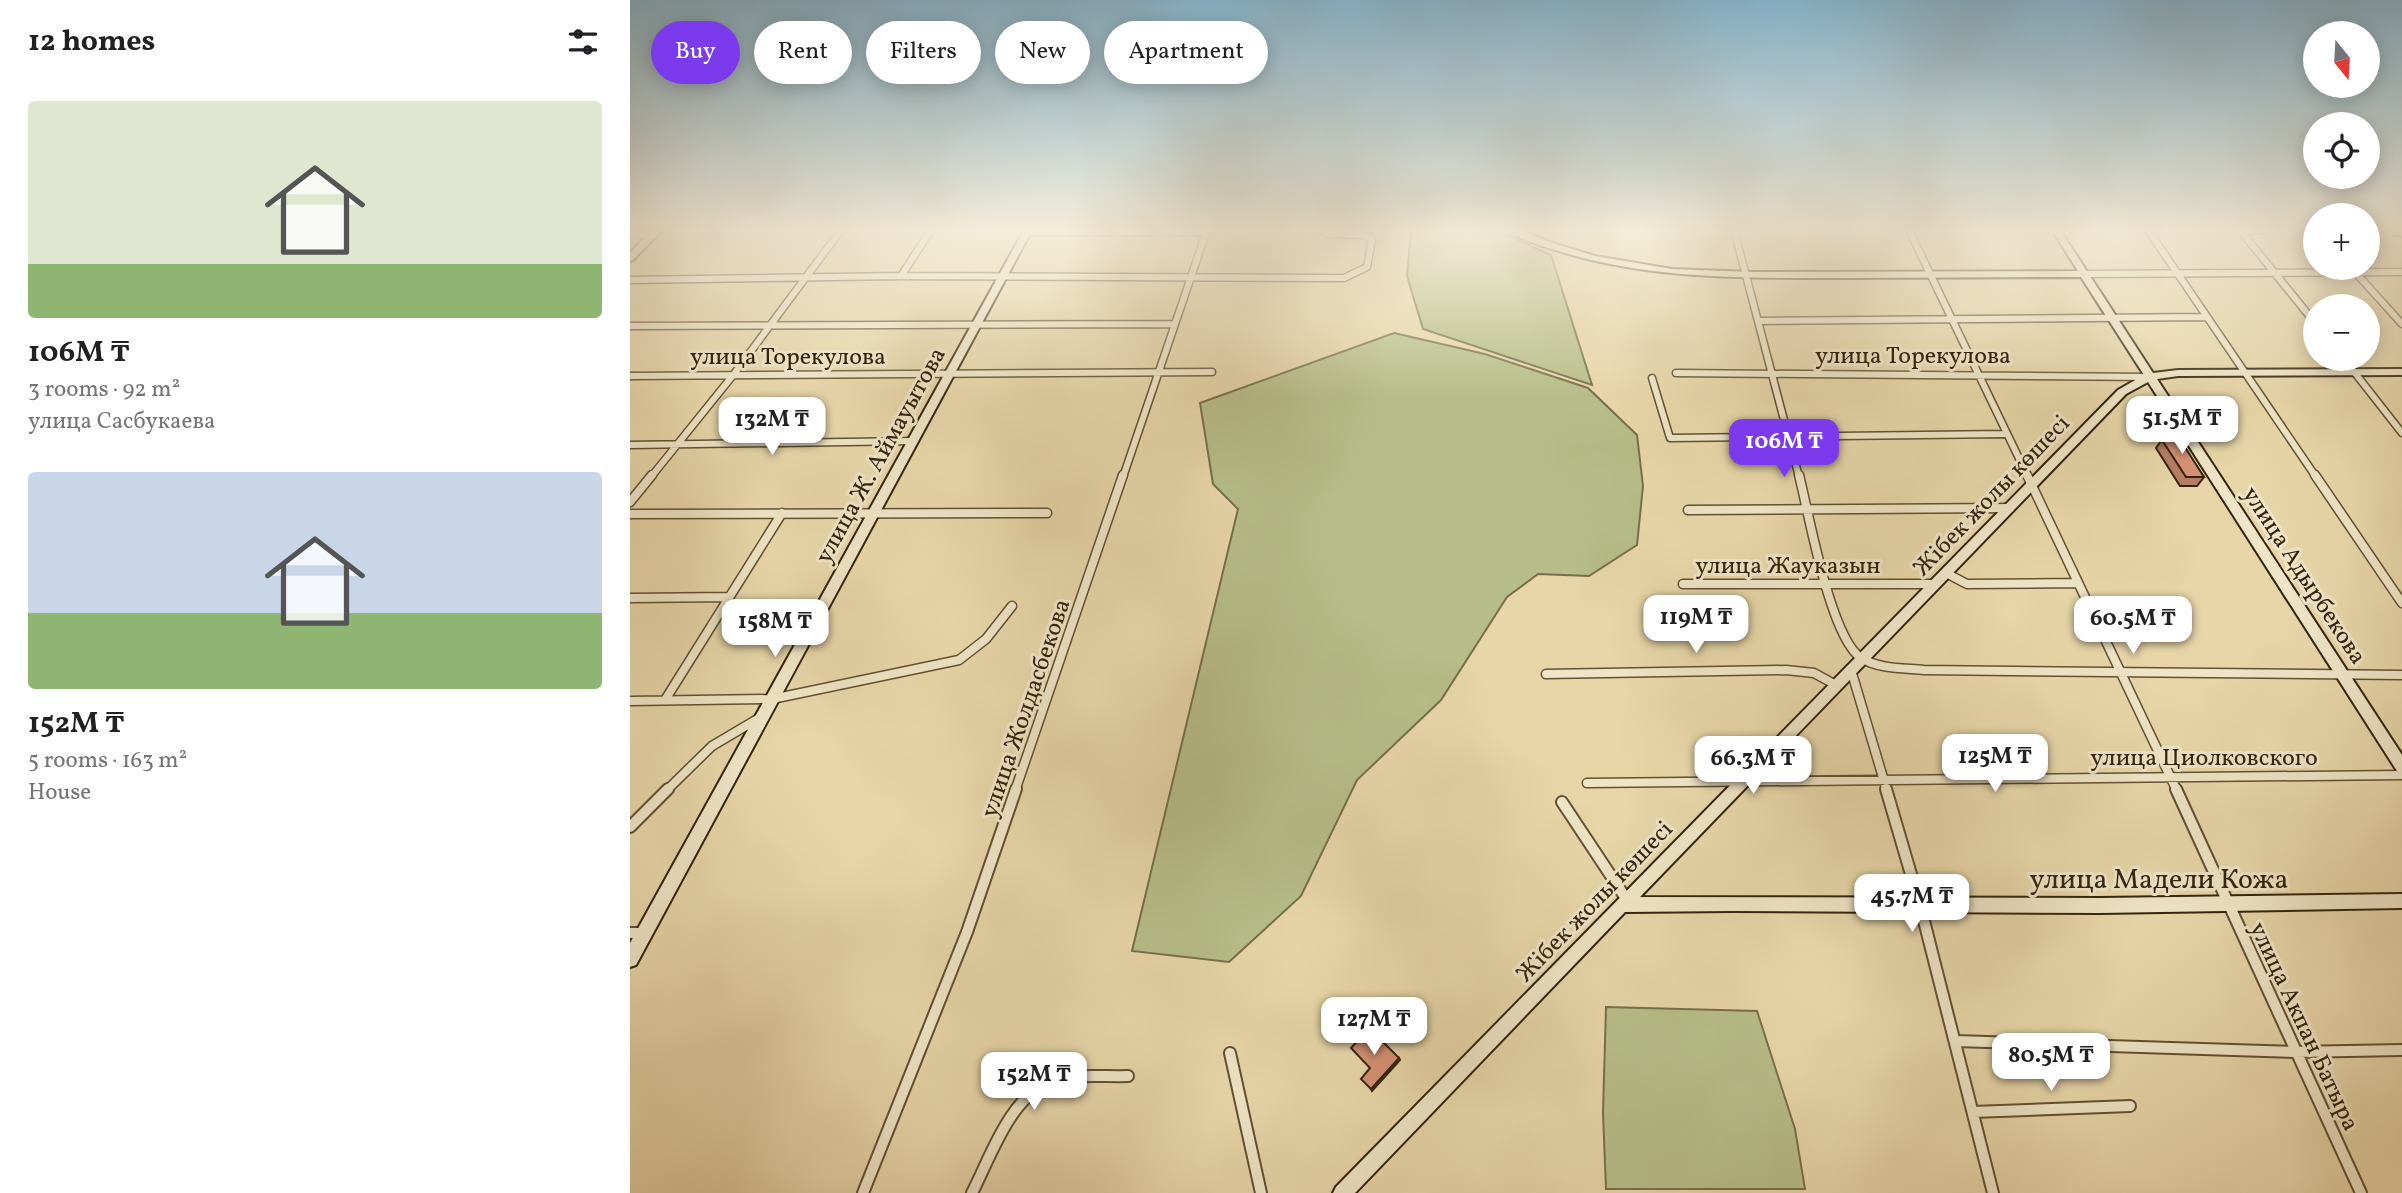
<!DOCTYPE html>
<html lang="en">
<head>
<meta charset="utf-8">
<style>
  :root { --surface:#fff; --page:#f2f2f2; --text:#202124; --muted:#757577; --accent:#7c3aed }
  body { margin:0; font-family:Vollkorn,serif; background:var(--page); color:var(--text); height:100vh; display:flex; flex-direction:column; font-size:26px; white-space:nowrap }
  * { box-sizing:border-box; margin:0 }
  p { font-size:23px; color:var(--muted) }
  .icon { flex:none; width:38px; height:38px; fill:none; stroke:currentColor; stroke-width:2; stroke-linecap:round; stroke-linejoin:round }
  .map { position:relative; flex:1; overflow:hidden }
  .details { display:flex; flex-direction:column; background:var(--surface); width:630px }
  .details>* { flex:none }
  .banner { position:absolute; left:21px; top:21px; width:665px; height:63px; display:flex; gap:14px }
  .needle { width:46px; rotate:162deg }
  .fabs { position:absolute; left:1673px; top:21px; display:grid; gap:14px }
  .fabs a { display:grid; place-items:center; width:77px; height:77px; border-radius:50%; background:var(--surface); box-shadow:0 4px 18px #0003; font-size:35px }
  .price { position:absolute; translate:-50% -60px; padding:0 16px; border-radius:14px; background:#fff; color:#222; font-size:23px; line-height:46px; filter:drop-shadow(0 2px 4px #0008) }
  .price::after { content:''; position:absolute; left:50%; top:42px; width:21px; height:16px; margin-left:-10px; background:inherit; clip-path:polygon(0 0,100% 0,50% 100%) }
  .price.selected { background:var(--accent); color:#fff }
  ul { padding:0; list-style:none }
  li { display:grid; align-content:center; gap:14px; height:371px; padding:0 28px }
  li span { display:grid; place-items:center; height:217px; border-radius:7px; color:#555 }
  li>.icon { margin-inline-start:auto }
  span .icon { width:126px; height:126px; fill:#fffc; stroke-width:1 }
  li b { font-size:30px }
  h2 { display:flex; justify-content:space-between; align-items:center; height:84px; padding:0 28px; font-size:30px }
  .tag { padding:0 24px; border-radius:32px; background:var(--surface); box-shadow:0 4px 18px #0003; font-size:24px; line-height:63px }
  .tag.selected { background:var(--accent); color:#fff }
  main { display:flex; flex:1; min-height:0 }
  .map>svg:first-child { display:block }
</style>
</head>
<body>
<main>
<section class="details">
<h2>12 homes<svg class="icon" aria-label="filters" viewBox="0 0 24 24"><path d="M4 7h16M4 17h16"/><circle cx="9" cy="7" r="2"/><circle cx="15" cy="17" r="2"/></svg></h2>
<ul>
<li><span style="background:linear-gradient(#dfe7d0 75%,#8fb573 0)"><svg class="icon" aria-label="home" viewBox="0 0 24 24"><path d="M3 11l9-7 9 7M6 9v11h12V9"/></svg></span><div><b>106M ₸</b><p>3 rooms · 92 m²</p><p>улица Сасбукаева</p></div></li>
<li><span style="background:linear-gradient(#c9d6e8 65%,#8fb573 0)"><svg class="icon" aria-label="home" viewBox="0 0 24 24"><path d="M3 11l9-7 9 7M6 9v11h12V9"/></svg></span><div><b>152M ₸</b><p>5 rooms · 163 m²</p><p>House</p></div></li>
</ul>
</section>
<div class="map">
<svg width="1772" height="1193" viewBox="0 0 1772 1193">
  <rect width="100%" height="100%" fill="#e7d5a8"/>
  <filter id="stains"><feTurbulence type="fractalNoise" baseFrequency=".00286" numOctaves="4"/><feColorMatrix values="0 0 0 0 .2 0 0 0 0 .09 0 0 0 0 .02 0 0 0 .5 -.17"/></filter>
  <radialGradient id="worn" r=".72"><stop offset=".6" stop-color="#630" stop-opacity="0"/><stop offset="1" stop-color="#630" stop-opacity=".3"/></radialGradient>
  <path fill="#b6bd88" stroke="#75704a" stroke-width="2" d="M781 230H865L921 255 962 385 793 329 777 276Z
    M764 333 855 354 958 388 1007 435 1013 486 1007 545 959 576 908 574 877 597 811 700 727 780 671 896 599 962 502 951 608 509 583 484 570 403Z
    M976 1007 1127 1011 1165 1129 1175 1189H976L973 1113Z"/>
  <g fill="none" stroke-linecap="round" stroke-linejoin="round">
    <defs>
      <path id="street-far2" d="M1104 230 1169 477
        M1279 230 1398 477
        M1518 230 1686 477
        M1610 230 1685 323
        M1755 230 1772 233
        M1610 231 1633 230
        M397 232H577
        M0 235H24
        M1725 272 1772 324
        M1453 274 1772 272
        M271 276 301 230
        M0 280 271 276 714 278 737 267 742 239 733 235 696 234
        M1130 321 1576 317
        M0 326 543 324
        M1714 359 1772 433
        M1046 373 1519 377
        M0 376 582 372
        M1022 378 1040 438 1375 434
        M0 445 284 441
        M21 477 104 374 211 230
        M493 477 577 230"/>
      <path id="street-far1" d="M1169 475C1179 514 1200 637 1231 658 1249 669 1273 668 1294 670L1772 675
        M1397 475 1547 791
        M1685 475 1772 603
        M0 502 22 475
        M1058 510 1380 508
        M0 514 417 513
        M1316 573 1337 584 1447 583
        M1053 584H1305
        M0 598 99 597
        M1221 670 1257 791
        M916 674 1156 670 1184 673 1206 685
        M35 700 152 513
        M0 701 142 699 329 660 356 639 382 606
        M957 783 1772 775
        M36 791 82 746 131 717
        M385 791 493 475"/>
      <path id="street" d="M1256 789 1290 905 1363 1193
        M1546 789 1731 1193
        M932 802 997 900
        M0 827 38 789
        M0 933H15
        M1326 1041 1664 1052 1772 1050
        M600 1053 631 1193
        M1343 1112 1500 1106
        M233 1193 337 932 386 789
        M342 1193C361 1156 380 1096 422 1081 446 1073 474 1077 498 1076"/>
      <path id="secondary" d="M23 230H32L3 260 0 261V253Z
        M394 230H402L6 965 0 967V943Z
        M876 230H889L926 244 965 256 1042 269 1122 272 1448 271 1422 230H1430L1523 373 1548 370 1772 369V375L1548 376 1527 379 1772 755V773L1767 771 1518 382 1496 394 1010 897 1470 898 1772 894V908L1470 913 1103 911 995 912 725 1193H703L706 1187 1488 390 1514 375 1451 277C1373 277 1295 278 1216 278 1121 278 1027 280 935 253 916 247 892 241 876 230Z"/>
    </defs>
    <use href="#street-far2" stroke="#615033" stroke-width="9"/>
    <use href="#street-far1" stroke="#615033" stroke-width="11"/>
    <use href="#street" stroke="#615033" stroke-width="14"/>
    <use href="#secondary" stroke="#34230c" stroke-width="4"/>
    <use href="#street-far2" stroke="#efe4c6" stroke-width="6"/>
    <use href="#street-far1" stroke="#efe4c6" stroke-width="8"/>
    <use href="#street" stroke="#efe4c6" stroke-width="10"/>
    <use href="#secondary" fill="#efe4c6" fill-rule="evenodd"/>
  </g>
  <path fill="#b77d64" stroke="#34230c" stroke-width="2" d="M1536 434 1574 477 1567 486H1550L1526 448Z"/>
  <path fill="#956651" stroke="#34230c" stroke-width="2" d="M769 1058 770 1060 742 1091 741 1089Z"/>
  <path fill="#d59174" stroke="#34230c" stroke-width="2" d="M1546 433 1574 477H1556L1532 440 1536 434Z
    M739 1028 769 1058 741 1089 731 1079 740 1068 721 1048Z"/>
  <linearGradient id="sky" x2="0" y2="1"><stop stop-color="#87b6d0"/><stop offset="0.58" stop-color="#f4ecd8"/><stop offset="1" stop-color="#f4ecd8" stop-opacity="0"/></linearGradient>
  <rect width="1772" height="397" fill="url(#sky)"/>
  <g text-anchor="middle" stroke-width="6" stroke-linejoin="round" paint-order="stroke">
    <g font-size="24" fill="#34230c" stroke="#efe4c6">
      <text x="1283" y="363">улица Торекулова</text>
      <text x="158" y="364">улица Торекулова</text>
      <text transform="translate(250 455) rotate(-61)" y="8">улица Ж. Аймауытова</text>
      <text transform="translate(1361 495) rotate(-46)" y="8">Жібек жолы көшесі</text>
      <text x="1158" y="573">улица Жауказын</text>
      <text transform="translate(1675 575) rotate(57)" y="8">улица Адырбекова</text>
      <text transform="translate(395 708) rotate(-71)" y="8">улица Жолдасбекова</text>
      <text x="1574" y="765">улица Циолковского</text>
      <text transform="translate(964 901) rotate(-46)" y="8">Жібек жолы көшесі</text>
      <text transform="translate(1675 1026) rotate(65)" y="8">улица Акпан Батыра</text>
    </g>
    <g font-size="28" fill="#34230c" stroke="#efe4c6">
      <text x="1529" y="888">улица Мадели Кожа</text>
    </g>
  </g>
  <rect width="100%" height="100%" filter="url(#stains)"/>
  <rect width="100%" height="100%" fill="url(#worn)"/>
</svg>
<div class="fabs">
<a><svg class="needle" viewBox="-14 -14 28 28"><path d="M0-13l5 13h-10z" fill="#e53935"/><path d="M0 13l5-13h-10z" fill="#757577"/></svg></a>
<a><svg class="icon" aria-label="locate" viewBox="0 0 24 24"><circle cx="12" cy="12" r="6"/><path d="M12 2v4M12 18v4M2 12h4M18 12h4"/></svg></a>
<a>+</a>
<a>−</a>
</div>
<b class="price" style="left:1552px;top:456px">51.5M ₸</b>
<b class="price" style="left:142px;top:457px">132M ₸</b>
<b class="price selected" style="left:1154px;top:479px">106M ₸</b>
<b class="price" style="left:1066px;top:655px">119M ₸</b>
<b class="price" style="left:1503px;top:656px">60.5M ₸</b>
<b class="price" style="left:145px;top:659px">158M ₸</b>
<b class="price" style="left:1365px;top:794px">125M ₸</b>
<b class="price" style="left:1123px;top:796px">66.3M ₸</b>
<b class="price" style="left:1282px;top:934px">45.7M ₸</b>
<b class="price" style="left:744px;top:1057px">127M ₸</b>
<b class="price" style="left:1421px;top:1093px">80.5M ₸</b>
<b class="price" style="left:404px;top:1112px">152M ₸</b>
<div class="banner">
<a class="tag selected">Buy</a>
<a class="tag">Rent</a>
<a class="tag">Filters</a>
<a class="tag">New</a>
<a class="tag">Apartment</a>
</div>
</div>
</main>
</body>
</html>
